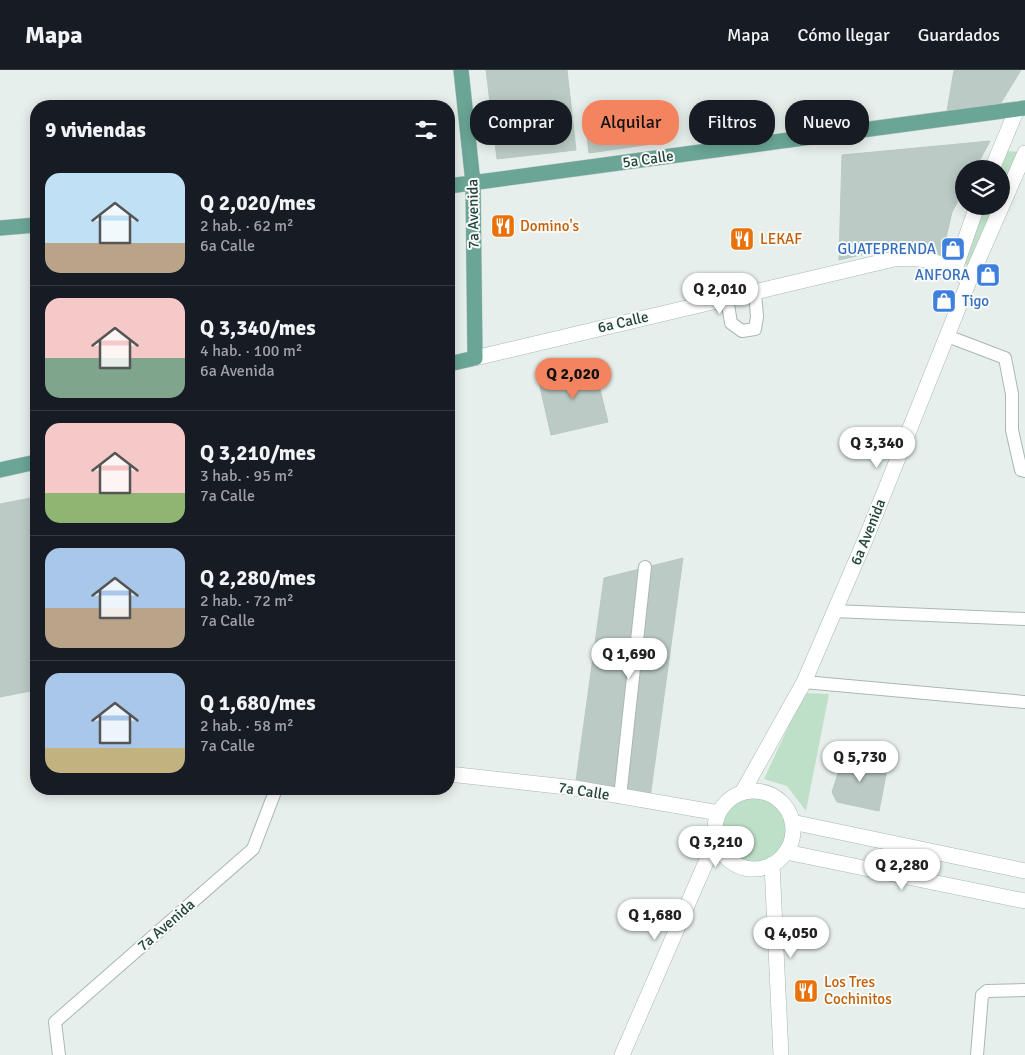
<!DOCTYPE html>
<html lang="es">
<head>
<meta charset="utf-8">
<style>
  :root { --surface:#171b24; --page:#242831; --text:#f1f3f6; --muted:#9ea1a6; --line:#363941; --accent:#f4845f }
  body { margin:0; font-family:Signika,sans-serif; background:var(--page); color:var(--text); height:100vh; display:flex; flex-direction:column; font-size:19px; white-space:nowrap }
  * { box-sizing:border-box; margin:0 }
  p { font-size:16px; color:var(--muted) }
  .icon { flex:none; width:28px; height:28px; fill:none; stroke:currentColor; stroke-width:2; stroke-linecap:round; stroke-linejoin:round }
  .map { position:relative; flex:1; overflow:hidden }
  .panel { position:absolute; left:30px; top:30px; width:425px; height:695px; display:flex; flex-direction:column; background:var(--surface); border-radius:20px; box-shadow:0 2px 12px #0003 }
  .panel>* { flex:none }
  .guide { position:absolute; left:470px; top:30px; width:475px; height:45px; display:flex; gap:10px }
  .buttons { position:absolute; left:955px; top:90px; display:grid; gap:10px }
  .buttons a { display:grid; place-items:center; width:55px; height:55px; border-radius:50%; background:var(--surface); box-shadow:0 2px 12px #0003; font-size:25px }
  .price { position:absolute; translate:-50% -42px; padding:0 11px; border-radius:18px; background:#fff; color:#222; font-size:16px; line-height:32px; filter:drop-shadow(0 1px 2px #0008) }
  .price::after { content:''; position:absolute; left:50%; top:30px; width:15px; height:11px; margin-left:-8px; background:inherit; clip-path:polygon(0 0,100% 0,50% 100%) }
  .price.on { background:var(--accent); color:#111 }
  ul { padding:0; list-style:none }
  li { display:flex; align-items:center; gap:15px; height:125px; padding:0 15px }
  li+li { border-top:1px solid var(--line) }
  li span { display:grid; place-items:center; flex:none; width:140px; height:100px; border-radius:15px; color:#555 }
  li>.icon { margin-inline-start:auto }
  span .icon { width:60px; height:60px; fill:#fffc; stroke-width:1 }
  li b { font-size:21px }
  h2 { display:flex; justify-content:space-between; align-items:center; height:60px; padding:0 15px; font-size:21px }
  .tag { padding:0 18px; border-radius:20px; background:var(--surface); box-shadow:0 2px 12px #0003; font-size:18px; line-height:45px }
  .tag.on { background:var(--accent); color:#111 }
  header { display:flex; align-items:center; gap:30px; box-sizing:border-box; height:70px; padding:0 25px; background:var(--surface); border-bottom:1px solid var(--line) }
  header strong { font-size:24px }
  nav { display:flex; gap:28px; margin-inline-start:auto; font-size:18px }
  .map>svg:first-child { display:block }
</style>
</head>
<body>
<header>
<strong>Mapa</strong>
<nav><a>Mapa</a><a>Cómo llegar</a><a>Guardados</a></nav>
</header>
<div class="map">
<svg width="1025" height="985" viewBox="0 0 1025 985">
  <rect width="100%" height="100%" fill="#e6efeb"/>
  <path fill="#bfe0c8" d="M1005 81 1024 82 1001 128V99H996Z
    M978 136H997L968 196 961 191Z
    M804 623 829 624 806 741 787 716 764 709Z
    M715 760a39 39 0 1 1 78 0a39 39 0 1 1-78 0Z"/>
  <path fill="#bbcac4" stroke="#b8c9c2" d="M486 0H567L576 80 497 89Z
    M954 0H1021L999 36 947 41Z
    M660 31 666 72 589 83 584 42Z
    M990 71 975 99H964V120L952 142 942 185 891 178 839 190 842 85Z
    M594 295 608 352 551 365 538 308Z
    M36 427V620L0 627V434Z
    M683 488 650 728 575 718 604 508Z
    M844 685 888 694 879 741 837 732 832 722Z"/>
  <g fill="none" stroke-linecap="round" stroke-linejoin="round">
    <defs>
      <path id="lane" d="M727 228 731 253 742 261 755 259 757 247 755 222
        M947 266 1005 288 1012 324V360L1021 400 1025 401
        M834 541 1025 549
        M804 612 1025 632
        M620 727 645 497
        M59 985 55 952 253 779 276 719
        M977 985 982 925 987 921 1025 920"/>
      <path id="street" d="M992 99 1017 39
        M955 199 977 136
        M475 288 894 189C924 187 947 191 969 211
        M449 704 575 718 719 743
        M715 760a39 39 0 1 1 78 0a39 39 0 1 1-78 0Z
        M742 723 804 612 866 468 969 211 1025 83
        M792 752 1025 801
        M786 782 1025 831
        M772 794 781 985
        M622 985 716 769"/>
      <path id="primary" d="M449 116 1025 38
        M0 158 36 155
        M449 294 475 288 473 113 461 0
        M0 400 36 392"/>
    </defs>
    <use href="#lane" stroke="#a8b8b2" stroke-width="14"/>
    <use href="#street" stroke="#a8b8b2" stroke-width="16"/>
    <use href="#primary" stroke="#c2cac8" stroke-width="16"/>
    <use href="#lane" stroke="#fff" stroke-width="12"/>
    <use href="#street" stroke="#fff" stroke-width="15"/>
    <use href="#primary" stroke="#6aa596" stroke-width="15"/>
  </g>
  <defs>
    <symbol id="restaurant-square" viewBox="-11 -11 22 22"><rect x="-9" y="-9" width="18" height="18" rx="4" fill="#e8710a" stroke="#f7fbf9"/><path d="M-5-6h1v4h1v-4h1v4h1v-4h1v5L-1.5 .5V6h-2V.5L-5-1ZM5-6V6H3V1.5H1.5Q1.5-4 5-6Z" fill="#fff"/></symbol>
    <symbol id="shop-square" viewBox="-11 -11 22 22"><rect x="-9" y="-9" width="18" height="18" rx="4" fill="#3f7fe0" stroke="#f7fbf9"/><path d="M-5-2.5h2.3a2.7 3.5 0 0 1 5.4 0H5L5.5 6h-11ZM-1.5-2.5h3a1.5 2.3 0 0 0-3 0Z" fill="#fff"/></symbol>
  </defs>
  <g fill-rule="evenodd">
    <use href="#restaurant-square" x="489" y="142" width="28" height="28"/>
    <use href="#restaurant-square" x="728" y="155" width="28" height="28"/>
    <use href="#shop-square" x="939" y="165" width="28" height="28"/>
    <use href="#shop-square" x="974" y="191" width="28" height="28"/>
    <use href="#shop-square" x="930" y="217" width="28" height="28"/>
    <use href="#restaurant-square" x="792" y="907" width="28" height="28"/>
  </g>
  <g text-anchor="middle" stroke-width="4" stroke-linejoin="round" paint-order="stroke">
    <g font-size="15" fill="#24423a" stroke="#f7fbf9">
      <text transform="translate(648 89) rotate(-8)" y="5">5a Calle</text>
      <text transform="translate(473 144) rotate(-91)" y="5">7a Avenida</text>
      <text transform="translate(623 252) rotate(-13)" y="5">6a Calle</text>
      <text transform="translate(868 462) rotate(-68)" y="5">6a Avenida</text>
      <text transform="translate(584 721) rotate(9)" y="5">7a Calle</text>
      <text transform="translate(166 855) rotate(-41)" y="5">7a Avenida</text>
    </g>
    <g font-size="15" fill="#c56008" stroke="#f7fbf9" text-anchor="start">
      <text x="520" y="161">Domino's</text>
      <text x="760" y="174">LEKAF</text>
      <text x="824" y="917">Los Tres<tspan x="824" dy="17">Cochinitos</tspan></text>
    </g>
    <g font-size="15" fill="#366cbe" stroke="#f7fbf9" text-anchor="end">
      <text x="936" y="184">GUATEPRENDA</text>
      <text x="970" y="210">ANFORA</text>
      <text x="962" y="236" text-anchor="start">Tigo</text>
    </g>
  </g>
</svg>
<div class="buttons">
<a><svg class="icon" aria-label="layers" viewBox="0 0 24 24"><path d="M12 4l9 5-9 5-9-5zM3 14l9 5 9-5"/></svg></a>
</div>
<b class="price" style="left:720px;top:245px">Q 2,010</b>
<b class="price on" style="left:573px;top:330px">Q 2,020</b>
<b class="price" style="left:877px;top:399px">Q 3,340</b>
<b class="price" style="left:629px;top:610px">Q 1,690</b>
<b class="price" style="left:860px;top:713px">Q 5,730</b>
<b class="price" style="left:716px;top:798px">Q 3,210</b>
<b class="price" style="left:902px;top:821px">Q 2,280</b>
<b class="price" style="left:655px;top:871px">Q 1,680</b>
<b class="price" style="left:791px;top:889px">Q 4,050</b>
<div class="guide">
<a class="tag">Comprar</a>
<a class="tag on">Alquilar</a>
<a class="tag">Filtros</a>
<a class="tag">Nuevo</a>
</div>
<section class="panel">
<h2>9 viviendas<svg class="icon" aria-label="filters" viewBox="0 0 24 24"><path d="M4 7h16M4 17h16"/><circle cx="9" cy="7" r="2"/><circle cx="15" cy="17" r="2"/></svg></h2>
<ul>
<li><span style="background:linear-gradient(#bfe0f5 70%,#b9a48a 0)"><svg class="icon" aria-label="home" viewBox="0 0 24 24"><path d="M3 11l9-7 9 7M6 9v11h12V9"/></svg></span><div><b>Q 2,020/mes</b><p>2 hab. · 62 m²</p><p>6a Calle</p></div></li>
<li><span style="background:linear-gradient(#f6c9c9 60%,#7fa58c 0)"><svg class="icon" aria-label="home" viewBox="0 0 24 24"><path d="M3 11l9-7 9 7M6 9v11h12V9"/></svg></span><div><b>Q 3,340/mes</b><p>4 hab. · 100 m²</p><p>6a Avenida</p></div></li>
<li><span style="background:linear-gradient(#f6c9c9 70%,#8fb573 0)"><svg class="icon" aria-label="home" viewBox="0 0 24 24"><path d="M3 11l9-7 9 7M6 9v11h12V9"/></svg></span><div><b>Q 3,210/mes</b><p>3 hab. · 95 m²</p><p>7a Calle</p></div></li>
<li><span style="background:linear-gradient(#a9c7e8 60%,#b9a48a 0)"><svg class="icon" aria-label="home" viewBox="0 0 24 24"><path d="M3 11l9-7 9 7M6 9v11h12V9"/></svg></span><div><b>Q 2,280/mes</b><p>2 hab. · 72 m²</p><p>7a Calle</p></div></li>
<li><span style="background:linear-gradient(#a9c7e8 75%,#c2b280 0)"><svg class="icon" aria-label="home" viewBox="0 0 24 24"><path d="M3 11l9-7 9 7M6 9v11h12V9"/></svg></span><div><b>Q 1,680/mes</b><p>2 hab. · 58 m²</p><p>7a Calle</p></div></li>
</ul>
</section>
</div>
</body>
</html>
